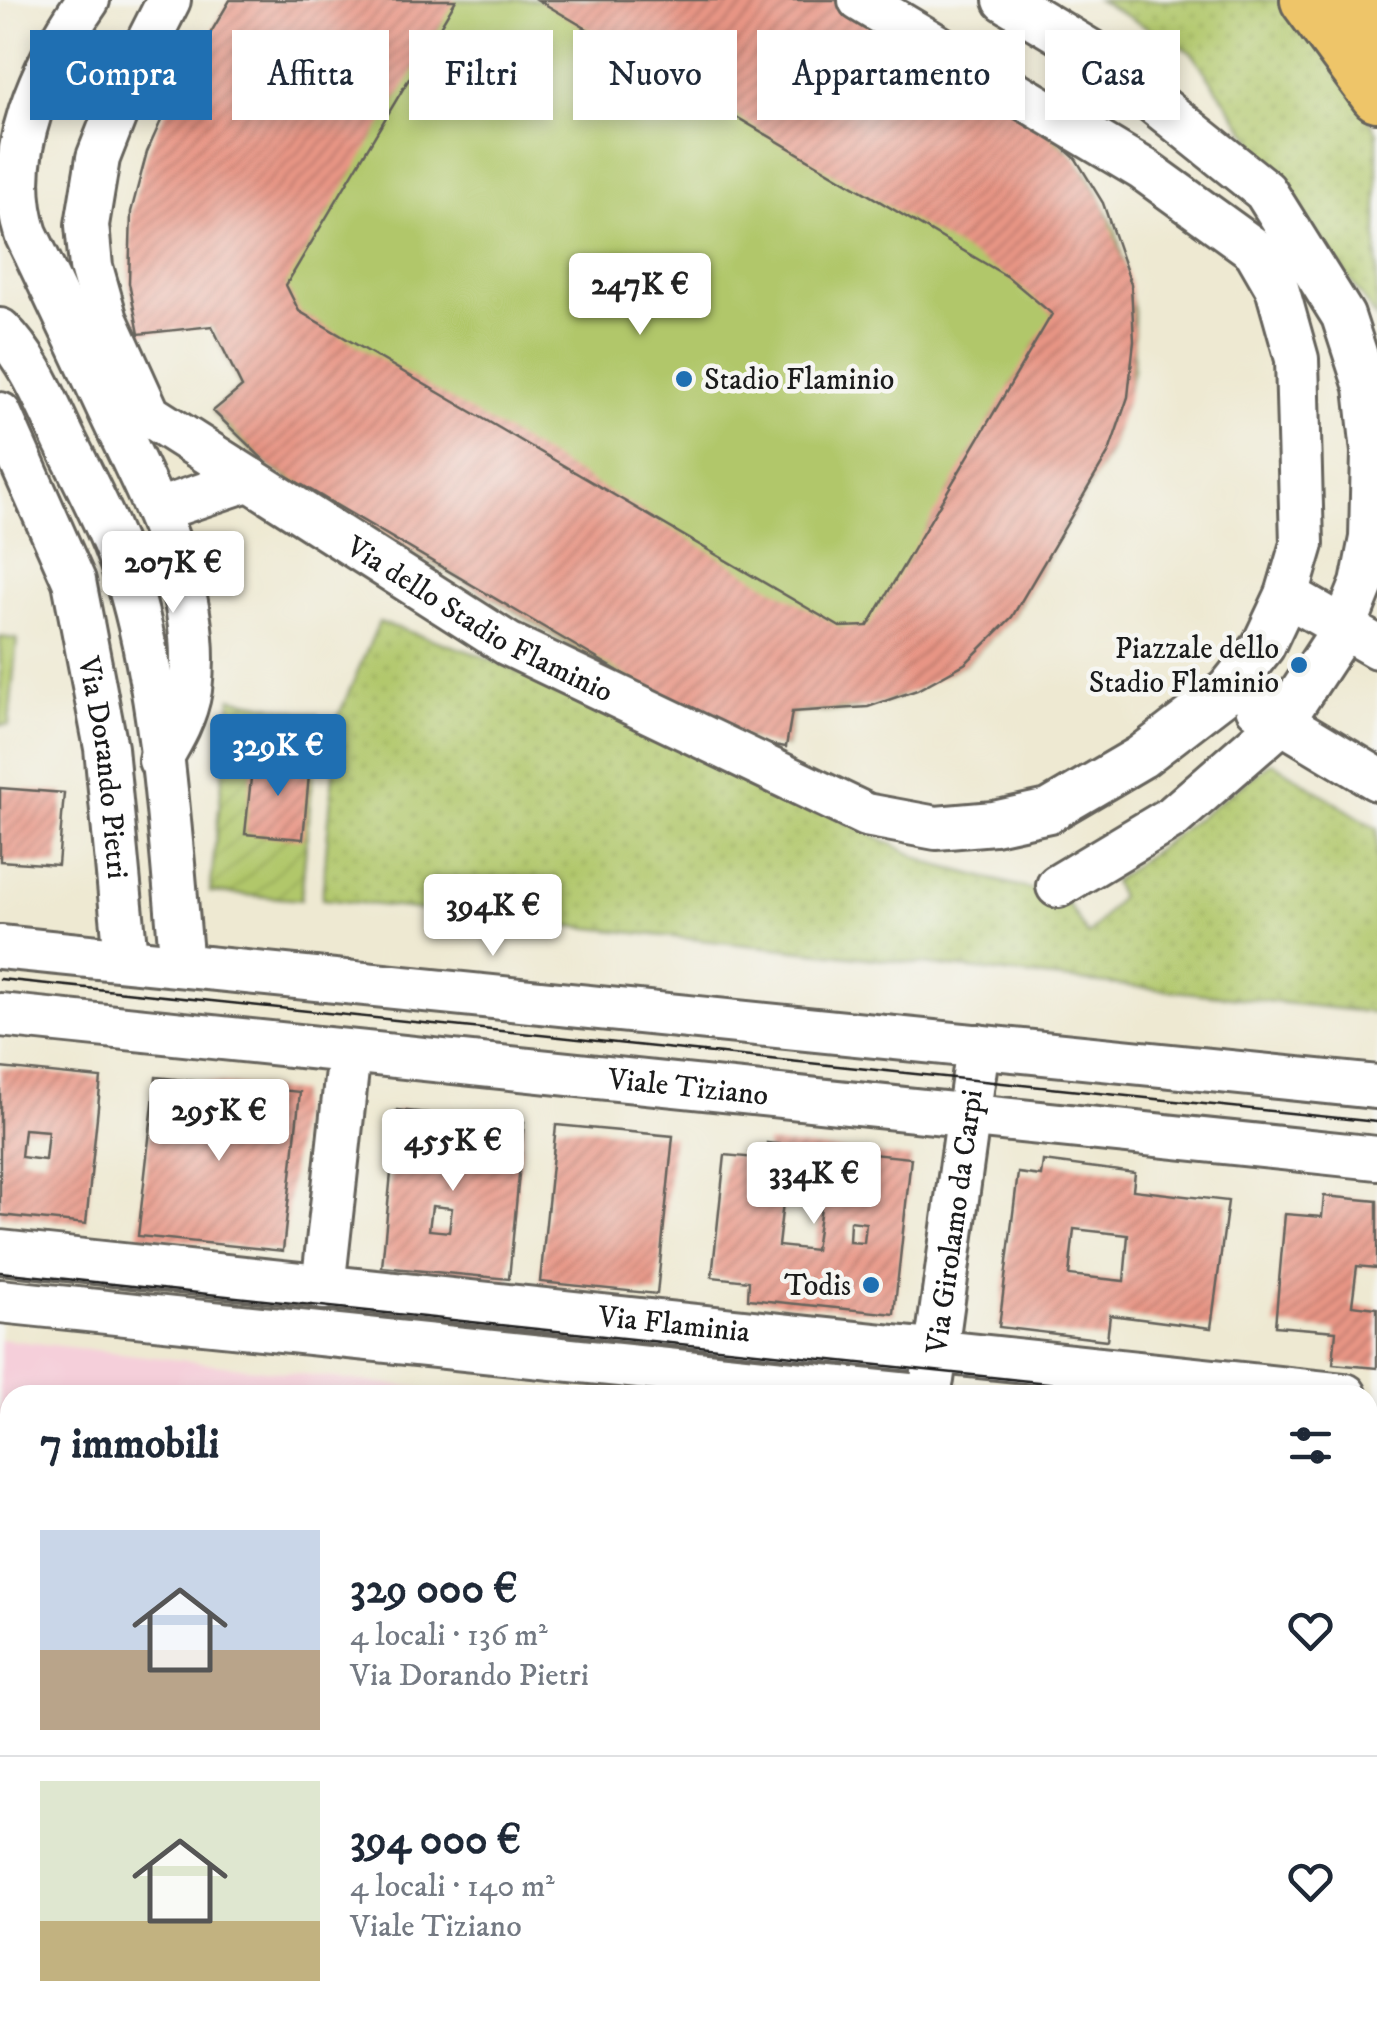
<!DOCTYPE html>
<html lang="it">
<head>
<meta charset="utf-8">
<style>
  :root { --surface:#fff; --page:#f2f2f3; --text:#1f2937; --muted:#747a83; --line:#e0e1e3; --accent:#1f6fb2 }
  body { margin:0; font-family:"IM FELL DW Pica",serif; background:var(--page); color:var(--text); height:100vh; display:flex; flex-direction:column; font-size:38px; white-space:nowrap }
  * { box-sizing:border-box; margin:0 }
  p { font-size:32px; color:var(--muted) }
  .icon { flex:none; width:55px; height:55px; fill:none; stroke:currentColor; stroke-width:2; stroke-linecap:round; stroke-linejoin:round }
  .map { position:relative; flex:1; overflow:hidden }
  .side { position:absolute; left:0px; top:1385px; width:1378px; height:640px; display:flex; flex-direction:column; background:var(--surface); border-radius:30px 30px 0 0; box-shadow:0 5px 15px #0003 }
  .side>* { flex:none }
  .banner { position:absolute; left:30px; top:30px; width:1318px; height:90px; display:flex; gap:20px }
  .price { position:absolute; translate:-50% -85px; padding:0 22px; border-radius:10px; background:#fff; color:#222; font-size:32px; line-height:65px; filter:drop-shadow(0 2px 5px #0008) }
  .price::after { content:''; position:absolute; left:50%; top:60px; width:30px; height:22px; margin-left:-15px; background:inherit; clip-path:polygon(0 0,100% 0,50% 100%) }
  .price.current { background:var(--accent); color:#fff }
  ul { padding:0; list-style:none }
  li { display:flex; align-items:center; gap:30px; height:250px; padding:0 40px }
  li+li { border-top:2px solid var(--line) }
  li span { display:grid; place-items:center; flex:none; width:280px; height:200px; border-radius:0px; color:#555 }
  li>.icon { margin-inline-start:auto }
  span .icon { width:120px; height:120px; fill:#fffc; stroke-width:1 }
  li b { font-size:42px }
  h2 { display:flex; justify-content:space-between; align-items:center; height:120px; padding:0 40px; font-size:42px }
  .chip { padding:0 35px; border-radius:0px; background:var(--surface); box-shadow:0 5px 15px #0003; font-size:35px; line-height:90px }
  .chip.current { background:var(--accent); color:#fff }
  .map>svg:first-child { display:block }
</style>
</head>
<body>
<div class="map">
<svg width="1377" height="2025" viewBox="0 0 1377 2025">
  <defs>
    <pattern id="grass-dots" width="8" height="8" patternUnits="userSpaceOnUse" patternTransform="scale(2.5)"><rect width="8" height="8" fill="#b1c76b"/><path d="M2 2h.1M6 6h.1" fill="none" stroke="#98aa5c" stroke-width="1.8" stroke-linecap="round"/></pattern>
    <pattern id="garden-furrows" width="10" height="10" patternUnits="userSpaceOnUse" patternTransform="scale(2.5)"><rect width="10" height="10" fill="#b1c76b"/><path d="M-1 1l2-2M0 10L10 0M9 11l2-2" fill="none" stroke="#98aa5c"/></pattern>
    <pattern id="building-hatch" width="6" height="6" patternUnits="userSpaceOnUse" patternTransform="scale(2.5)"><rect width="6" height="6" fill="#e89585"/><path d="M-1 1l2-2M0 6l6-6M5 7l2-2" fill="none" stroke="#bb796c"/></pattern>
  </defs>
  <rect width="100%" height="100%" fill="#f6f6f2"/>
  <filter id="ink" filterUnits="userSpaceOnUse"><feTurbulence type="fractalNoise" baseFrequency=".01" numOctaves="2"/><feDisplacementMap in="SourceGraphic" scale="20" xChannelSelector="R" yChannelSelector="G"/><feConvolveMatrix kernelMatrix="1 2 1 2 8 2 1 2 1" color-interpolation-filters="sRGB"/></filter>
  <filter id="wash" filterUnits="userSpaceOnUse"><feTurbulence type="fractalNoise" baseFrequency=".0048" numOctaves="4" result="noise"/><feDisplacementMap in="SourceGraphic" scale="40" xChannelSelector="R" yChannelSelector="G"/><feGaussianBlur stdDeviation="2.25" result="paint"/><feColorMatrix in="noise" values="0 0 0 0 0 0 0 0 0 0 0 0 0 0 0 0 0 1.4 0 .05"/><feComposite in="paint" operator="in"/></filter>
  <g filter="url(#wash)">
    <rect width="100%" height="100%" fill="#eee9d2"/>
    <path fill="#f5cfda" d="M0 1339 420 1388 419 1395H10V2015H343L342 2025H0Z"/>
    <path fill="url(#grass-dots)" stroke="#667244" stroke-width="2.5" d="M1098 0H1296L1377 132V319L1192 53Z
      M379 622 477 654 714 756 932 864 1065 898 1088 936 1120 897 1113 882 1272 762 1377 829V1013L322 899 338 717Z"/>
    <path fill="url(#garden-furrows)" stroke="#667244" stroke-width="2.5" d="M231 698 318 715 301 900 210 892Z"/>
    <path fill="#b1c76b" stroke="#667244" stroke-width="2.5" d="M314 0H839L1058 139 1090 178 1116 231 1134 311 1133 371 1109 452 1012 617 966 663 892 700 842 711 793 712 786 747C686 728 571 644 483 592 402 545 268 485 213 411L241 387 212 326Z
      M0 637 17 639 9 725H0Z
      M343 2015H811L810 2025H342Z"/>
    <g id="blocks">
      <path fill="url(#building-hatch)" fill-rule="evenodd" d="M230 0H456L286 285 299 311 840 627 868 626 1052 314 1008 277 538 0H839L1013 103 1076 159 1103 203 1131 284 1134 341 1128 397 1109 452 1012 617 966 663 917 690 868 707 792 712 786 747 762 743 688 712 270 466 213 411 242 387 212 326 139 334 129 283 131 212 147 152 168 105Z
        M253 759 310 764 303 839 245 834Z
        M0 788 64 793 58 865 0 861Z
        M0 1068 101 1078 86 1224 0 1215ZM24 1129 48 1131 45 1160 21 1157Z
        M156 1077 300 1092 283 1251 138 1236Z
        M397 1110 524 1122 509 1279 382 1267ZM437 1150 456 1152 454 1176 435 1174ZM432 1206 452 1208 449 1232 429 1230Z
        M556 1125 673 1136 657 1294 540 1282Z
        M767 1143 911 1158 894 1314 748 1299 749 1281 712 1277 725 1155 766 1159ZM783 1202 821 1207 815 1250 778 1246ZM850 1221 866 1223 864 1243 849 1242Z
        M1043 1161 1135 1173 1133 1190 1228 1201 1211 1328 1110 1315 1107 1340 999 1327 1018 1173 1041 1176ZM1074 1229 1128 1235 1124 1281 1069 1275Z
        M1324 1196 1377 1201V1268L1357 1266 1352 1305 1377 1308V1368L1333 1364 1336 1331 1275 1326 1285 1214 1322 1217Z
        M1368 1480 1377 1481V1550L1368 1549Z
        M1368 1587 1377 1588V1875L1368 1874Z
        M7 1662 10 2015H67L71 2025H0V1731Z
        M659 2015H799L798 2025H658Z
        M926 2015H1005L1004 2025H925Z
        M1092 2015H1144L1143 2025 1091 2024Z
        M1192 2015H1270L1260 2025H1191Z"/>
    </g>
  </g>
  <g filter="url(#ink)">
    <use href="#blocks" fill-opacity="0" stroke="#66645c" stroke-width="2.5"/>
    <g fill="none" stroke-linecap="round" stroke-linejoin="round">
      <defs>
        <g id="minor">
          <path d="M88 0C43 64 0 154 26 234 55 294 83 354 111 414 151 499 203 591 190 690 186 716 173 738 160 760"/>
          <path id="s1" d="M169 0 129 79 98 158 87 225 91 267 106 320 149 415 508 644 866 815 936 828 994 823 1049 811 1141 757 1228 690 1263 646 1287 595 1302 544 1297 359 1277 288 1255 250 1143 169 860 0"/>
          <path d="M1005 0 1090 51 1265 191 1343 316 1366 387 1373 452 1371 538 1362 584 1345 626 1282 722 1173 817 1058 886"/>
          <path d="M0 330C30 359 47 404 65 441 90 491 117 541 132 595 165 713 170 843 182 965"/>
          <path id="s2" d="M0 414 74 581 106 748 126 958"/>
          <path d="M158 510 250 479"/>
          <path d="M1287 595 1377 647"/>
          <path d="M1257 707 1377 779"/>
          <path d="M0 947 1377 1087"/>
          <path id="s3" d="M0 1015 1377 1158"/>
          <path id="s4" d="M0 1252 1345 1395"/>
          <path d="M323 1288 349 1052"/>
          <path d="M0 1301 909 1395"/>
          <path id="s5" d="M932 1380 978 1046"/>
          <path d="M1368 1441 1377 1442"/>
          <path d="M1368 1964 1377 1954"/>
          <path d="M863 2025 864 2015"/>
          <path d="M1310 2025 1319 2015"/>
        </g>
        <path id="major" d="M1307 0 1377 95
          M1355 0 1377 30"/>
      </defs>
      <use href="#minor" stroke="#66645c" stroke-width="48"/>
      <use href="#major" stroke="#66645c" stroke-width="58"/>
      <path stroke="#66645c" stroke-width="6" stroke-dasharray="2.5 8" stroke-linecap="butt" d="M1168 2025 1170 2015"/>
      <use href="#minor" stroke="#fff" stroke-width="42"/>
      <use href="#major" stroke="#eec569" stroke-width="52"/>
      <path stroke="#1c1c1c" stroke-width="2.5" d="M0 979 1377 1122
        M0 1272 1161 1395
        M1368 1417 1377 1418"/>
    </g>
  </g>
  <g fill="#1f6fb2" stroke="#f6f6f2" stroke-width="4">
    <circle cx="684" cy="379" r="10"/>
    <circle cx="1299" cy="665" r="10"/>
    <circle cx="871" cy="1285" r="10"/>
  </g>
  <g text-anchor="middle" stroke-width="9" stroke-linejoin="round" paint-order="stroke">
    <g font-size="30" fill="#1c1c1c" stroke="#f6f6f2" text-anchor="end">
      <text x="704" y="389" text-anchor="start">Stadio Flaminio</text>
      <text x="1279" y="658">Piazzale dello<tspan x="1279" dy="34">Stadio Flaminio</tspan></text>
      <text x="851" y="1295">Todis</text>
    </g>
    <g font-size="30" fill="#1c1c1c" stroke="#f6f6f2">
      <text dy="10" stroke="none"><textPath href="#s1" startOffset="832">Via dello Stadio Flaminio</textPath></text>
      <text dy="10" stroke="none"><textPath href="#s2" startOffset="372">Via Dorando Pietri</textPath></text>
      <text dy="10" stroke="none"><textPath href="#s3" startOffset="692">Viale Tiziano</textPath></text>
      <text dy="10" stroke="none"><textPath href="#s5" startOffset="160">Via Girolamo da Carpi</textPath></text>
      <text dy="10" stroke="none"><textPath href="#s4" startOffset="678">Via Flaminia</textPath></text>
    </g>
  </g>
</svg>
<b class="price" style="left:640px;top:338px">247K €</b>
<b class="price" style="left:173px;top:616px">207K €</b>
<b class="price current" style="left:278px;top:799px">329K €</b>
<b class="price" style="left:493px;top:959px">394K €</b>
<b class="price" style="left:219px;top:1164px">295K €</b>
<b class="price" style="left:453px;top:1194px">455K €</b>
<b class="price" style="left:814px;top:1227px">334K €</b>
<div class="banner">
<a class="chip current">Compra</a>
<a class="chip">Affitta</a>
<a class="chip">Filtri</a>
<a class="chip">Nuovo</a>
<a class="chip">Appartamento</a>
<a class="chip">Casa</a>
</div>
<section class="side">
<h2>7 immobili<svg class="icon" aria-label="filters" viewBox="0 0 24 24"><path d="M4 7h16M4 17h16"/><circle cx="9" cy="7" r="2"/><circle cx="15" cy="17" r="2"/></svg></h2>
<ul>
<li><span style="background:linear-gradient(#c9d6e8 60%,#b9a48a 0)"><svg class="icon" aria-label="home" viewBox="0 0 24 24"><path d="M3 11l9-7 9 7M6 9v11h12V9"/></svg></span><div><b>329 000 €</b><p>4 locali · 136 m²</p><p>Via Dorando Pietri</p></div><svg class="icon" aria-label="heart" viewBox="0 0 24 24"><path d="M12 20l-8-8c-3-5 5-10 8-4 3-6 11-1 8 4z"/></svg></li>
<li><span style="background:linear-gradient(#dfe7d0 70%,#c2b280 0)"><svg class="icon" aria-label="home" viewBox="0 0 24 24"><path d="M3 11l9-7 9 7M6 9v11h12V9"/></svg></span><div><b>394 000 €</b><p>4 locali · 140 m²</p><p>Viale Tiziano</p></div><svg class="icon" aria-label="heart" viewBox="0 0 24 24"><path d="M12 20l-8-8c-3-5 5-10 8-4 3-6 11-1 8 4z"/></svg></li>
</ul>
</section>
</div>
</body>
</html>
